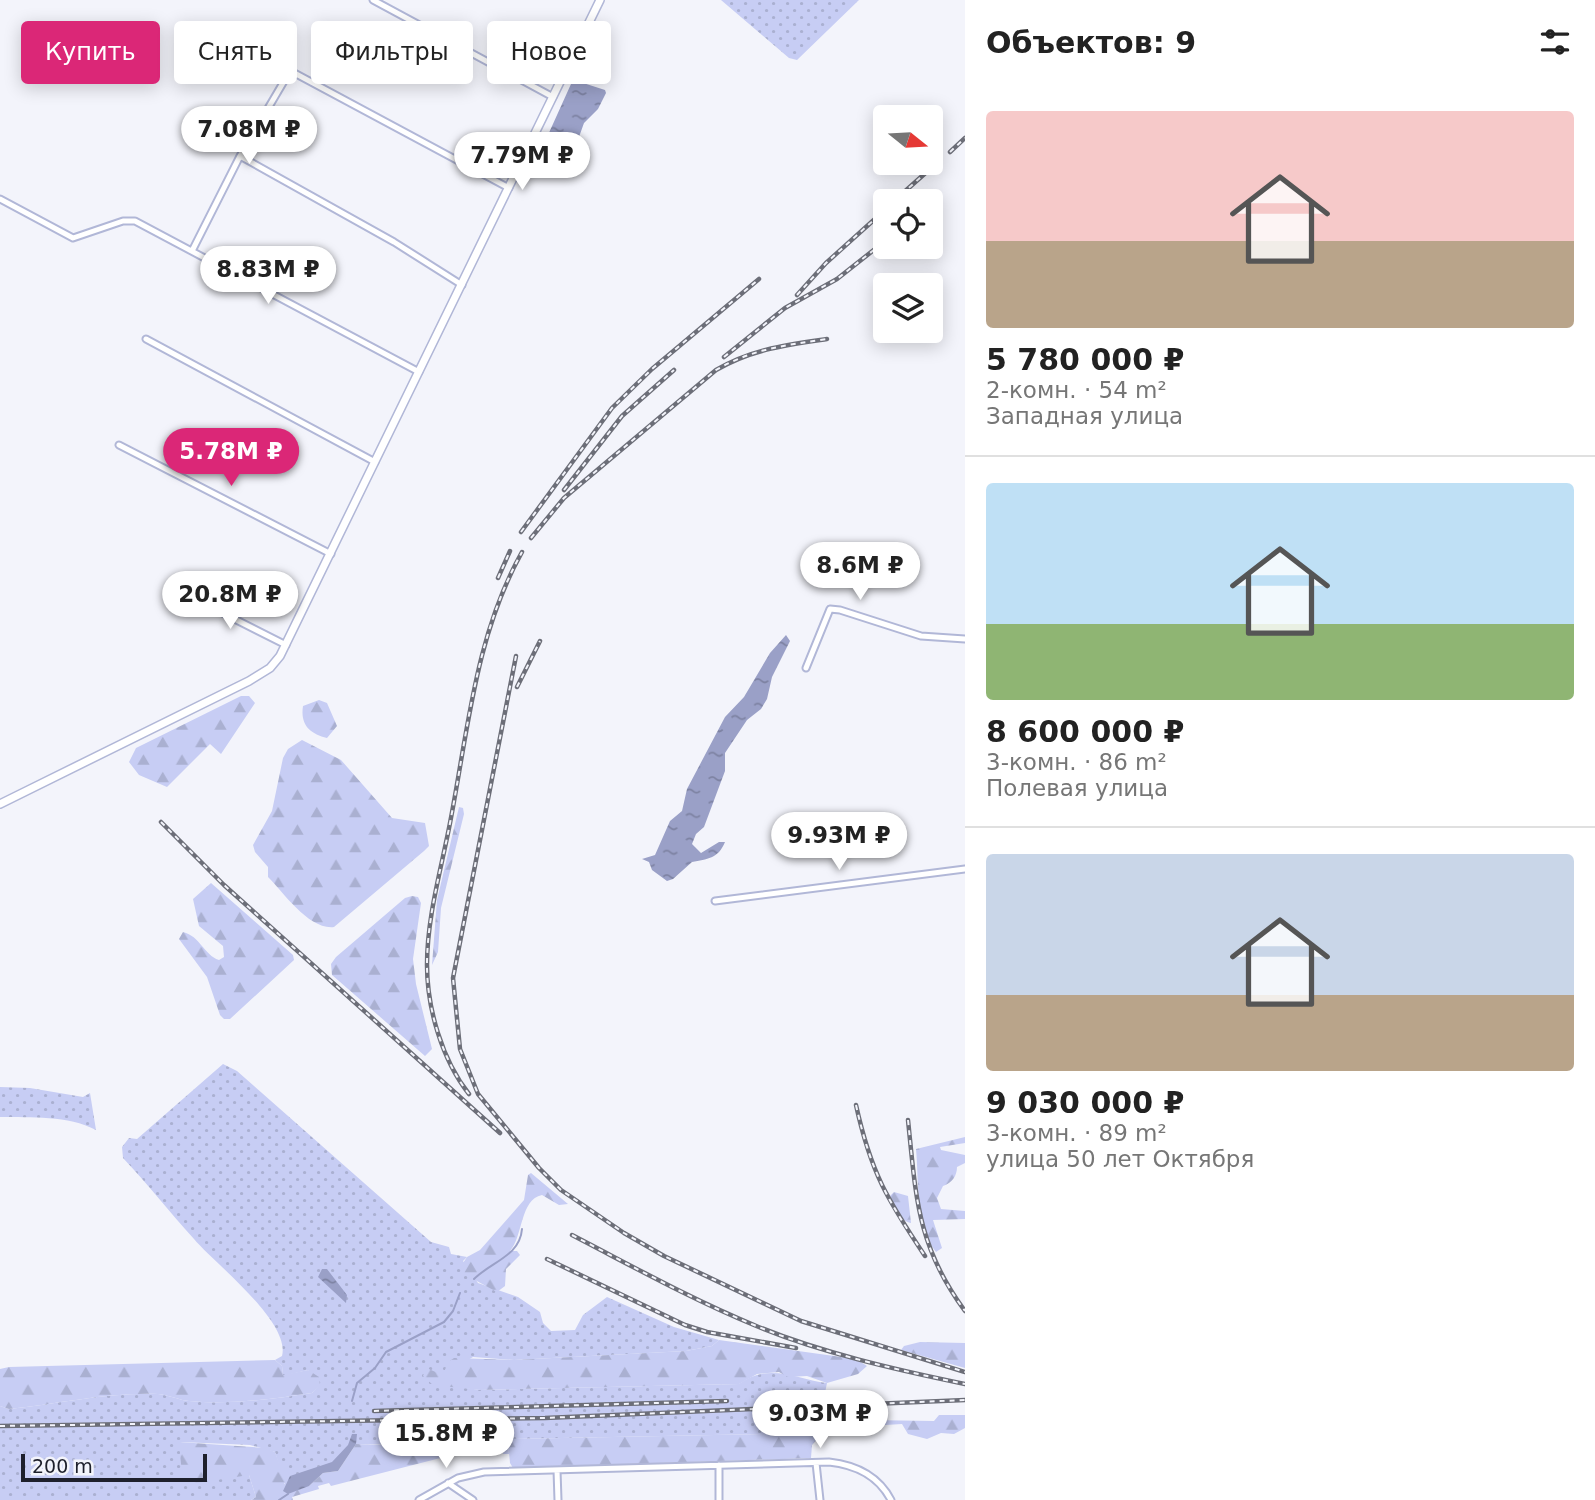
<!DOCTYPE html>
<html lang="ru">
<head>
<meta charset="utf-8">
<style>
  :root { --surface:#fff; --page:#f6f6f6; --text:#222; --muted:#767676; --line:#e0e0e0; --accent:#db2777 }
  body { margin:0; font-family:"DejaVu Sans",sans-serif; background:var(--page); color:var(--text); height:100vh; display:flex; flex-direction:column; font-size:26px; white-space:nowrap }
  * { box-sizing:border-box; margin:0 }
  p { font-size:23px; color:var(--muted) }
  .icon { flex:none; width:38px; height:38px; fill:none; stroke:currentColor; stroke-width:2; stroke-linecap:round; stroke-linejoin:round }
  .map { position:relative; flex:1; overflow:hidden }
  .drawer { display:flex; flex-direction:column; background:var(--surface); width:630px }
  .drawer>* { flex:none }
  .hud { position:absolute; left:21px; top:21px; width:665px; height:63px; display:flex; gap:14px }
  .needle { width:46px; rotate:108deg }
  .fabs { position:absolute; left:873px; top:105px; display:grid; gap:14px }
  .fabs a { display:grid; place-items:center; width:70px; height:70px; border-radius:7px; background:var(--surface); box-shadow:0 4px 18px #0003; font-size:35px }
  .scale { position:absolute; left:21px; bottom:18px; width:186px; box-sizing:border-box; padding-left:7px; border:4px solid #1e202c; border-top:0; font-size:19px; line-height:24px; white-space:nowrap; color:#1e202c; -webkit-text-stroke:5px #f3f4fb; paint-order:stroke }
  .price { position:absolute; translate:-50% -60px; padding:0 16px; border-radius:24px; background:#fff; color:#222; font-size:23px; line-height:46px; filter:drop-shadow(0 2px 4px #0008) }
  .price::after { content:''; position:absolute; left:50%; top:42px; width:21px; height:16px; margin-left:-10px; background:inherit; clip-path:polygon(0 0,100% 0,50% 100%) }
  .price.selected { background:var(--accent); color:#fff }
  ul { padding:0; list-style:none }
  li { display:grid; align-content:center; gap:14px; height:371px; padding:0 21px }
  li+li { border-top:2px solid var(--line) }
  li span { display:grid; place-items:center; height:217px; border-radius:7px; color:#555 }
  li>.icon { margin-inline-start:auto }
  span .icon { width:126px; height:126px; fill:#fffc; stroke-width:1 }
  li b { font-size:30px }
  h2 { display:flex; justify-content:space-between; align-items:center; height:84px; padding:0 21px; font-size:30px }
  .chip { padding:0 24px; border-radius:7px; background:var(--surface); box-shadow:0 4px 18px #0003; font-size:24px; line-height:63px }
  .chip.selected { background:var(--accent); color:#fff }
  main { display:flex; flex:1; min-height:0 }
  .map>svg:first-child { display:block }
</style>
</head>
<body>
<main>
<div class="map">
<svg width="965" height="1500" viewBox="0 0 965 1500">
  <defs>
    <pattern id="grass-dots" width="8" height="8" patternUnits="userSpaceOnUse" patternTransform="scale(1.75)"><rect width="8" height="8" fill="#c7cdf4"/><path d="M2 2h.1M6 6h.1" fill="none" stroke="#aab0d1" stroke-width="1.8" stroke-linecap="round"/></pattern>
    <pattern id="forest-firs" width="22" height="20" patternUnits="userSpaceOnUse" patternTransform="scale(1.75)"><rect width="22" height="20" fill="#c7cdf4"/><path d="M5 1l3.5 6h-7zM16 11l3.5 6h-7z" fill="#aab0d1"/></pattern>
    <pattern id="water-ripples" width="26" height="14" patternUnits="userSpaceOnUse" patternTransform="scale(1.75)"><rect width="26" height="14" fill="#9aa0c7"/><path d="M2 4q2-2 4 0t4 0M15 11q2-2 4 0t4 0" fill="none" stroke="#7d82a2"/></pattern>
  </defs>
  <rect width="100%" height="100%" fill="#f3f4fb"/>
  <path fill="url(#grass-dots)" d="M721 0H859L797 60 789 58Z
    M223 1064 237 1071 431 1242 449 1247 451 1254 467 1257 463 1261 478 1283 518 1297 540 1312 543 1323 551 1331 575 1330 583 1315 607 1297 674 1327 719 1340 712 1346 686 1351 514 1360 473 1357 447 1372 441 1384 480 1390 739 1384C770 1362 795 1379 827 1383L817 1433 512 1439 508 1442 509 1454H503L502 1448H479L456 1454 451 1446 356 1444 342 1461 288 1494 275 1452 250 1445 180 1442 249 1475 256 1497 251 1500H0V1406L9 1409C59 1404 108 1392 158 1394 169 1395 179 1400 189 1401 229 1405 273 1399 312 1393L319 1386 308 1370 283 1376 282 1366 275 1360 282 1356C291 1322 214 1263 194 1239 170 1213 148 1184 123 1158L122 1147 129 1138 137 1139Z
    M0 1087 30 1088 83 1097 90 1093 96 1130C68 1115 31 1118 0 1117Z"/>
  <path fill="url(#forest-firs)" d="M241 696H249L255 703 221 754 210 744 167 787 139 775 129 762 136 748Z
    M319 700 327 703 337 726 327 738C310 734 300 725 303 706Z
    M302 740 341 760 392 818 425 823 429 846 424 851 334 927C309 930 284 893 268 877V867L255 852 253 845 272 811 283 758 288 749Z
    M459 807 463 808 464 814 441 908 438 952 432 965 437 900Z
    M211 883 293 955 294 960 230 1019H224L220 1015 207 977 179 939 183 932C200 936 204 955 219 960L224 957 223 946 199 926 193 899Z
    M412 896 418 897 421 903 413 959 416 984 432 1049 425 1056 332 975 331 964 336 957 405 898Z
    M965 1137V1143L940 1147 941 1150 965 1155V1163L957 1167C957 1176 952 1183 943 1186L937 1198 941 1209 965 1211V1219L933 1220 942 1248 936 1252C915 1227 919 1180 916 1149Z
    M531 1173 568 1204 559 1205 542 1195C520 1199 523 1237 510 1251H517L520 1255 506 1269 505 1286 497 1292 462 1273 461 1266 467 1257 480 1250 524 1200 528 1175Z
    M894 1192 908 1196 911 1223C900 1221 893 1207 890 1196Z
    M719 1340 856 1359 867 1366 858 1374 827 1383 807 1376 788 1377 779 1372 757 1374 739 1384 480 1390 433 1385 423 1376 426 1368 443 1375 448 1362 454 1358 514 1360 686 1351 712 1346Z
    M920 1342 965 1343V1368L901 1350 904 1346Z
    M275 1360 282 1366 283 1375 308 1370 319 1377 320 1386 312 1393C273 1399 229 1405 189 1401 179 1400 169 1395 158 1394 108 1392 59 1404 9 1409L0 1406V1369L9 1367Z
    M939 1415H965V1428L954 1434 941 1433 927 1439 908 1434 902 1424 869 1426 865 1422 866 1420 934 1421Z
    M817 1433 820 1436 812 1445 811 1458 513 1468 510 1463 508 1442 512 1439Z
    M435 1440 445 1441 456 1454 331 1486 329 1483 318 1486 319 1489 292 1497 293 1500H251L256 1497 249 1475 183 1485 179 1442 265 1448 275 1452 281 1468 287 1470 290 1476 284 1484 309 1486 323 1473 338 1471 356 1444 410 1446Z"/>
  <path fill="url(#water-ripples)" d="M577 81 605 90 606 93 598 109 584 123 575 148 561 157 554 152 548 135 571 84Z
    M786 635 790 641 772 677 767 699 761 709 747 720 725 753V771L704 827 696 834 692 844 701 853 719 842H725C718 859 707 859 692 862L673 879 667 881 652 870 649 862 642 859 655 855 670 821 682 811 687 789 725 717 744 697 770 653Z
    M322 1269H327L347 1295 346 1303 318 1277Z
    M352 1434H357L356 1444 338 1471 323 1473 309 1486 288 1494 283 1491 290 1476 332 1462 348 1445Z"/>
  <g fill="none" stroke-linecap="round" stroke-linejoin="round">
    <path stroke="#9aa0c7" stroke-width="2" d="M474 1279C491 1262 520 1256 522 1229
      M352 1401 357 1383 375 1368 386 1352 444 1322 453 1311 460 1293
      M279 1500 288 1494"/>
    <defs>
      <path id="street" d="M373 0 553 97
        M227 37 509 188
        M240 156 394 242 462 285
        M0 199 73 238 123 221H135L419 372
        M192 251 240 156 290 71
        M146 339 375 462
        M119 445 331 554
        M185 594 286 645
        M806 668 830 609 840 610 921 636 965 639
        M715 901 965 869
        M816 1463 820 1500
        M719 1465V1500
        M557 1470 558 1500
        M448 1483 473 1500
        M419 1500 458 1478 484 1472 829 1462C856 1465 878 1475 891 1500"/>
      <path id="secondary" d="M0 804 249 681 270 668 280 656 600 0"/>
    </defs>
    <use href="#street" stroke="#b1b7d7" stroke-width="9"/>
    <use href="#secondary" stroke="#b1b7d7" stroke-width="10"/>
    <use href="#street" stroke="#fff" stroke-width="5"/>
    <use href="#secondary" stroke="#fff" stroke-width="7"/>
    <defs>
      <path id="rail" d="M950 152 965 138
        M894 201 939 161
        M797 295 826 263 886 209
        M724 357 785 308 837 279 875 249
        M564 490 622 416 674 370
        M521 532 612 408 652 369 759 279
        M531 538 564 498 716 370C752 349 786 345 827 339
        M498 578 510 551
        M516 656 453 978 460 1049 478 1094 539 1168 561 1190 624 1233 664 1256 801 1321 965 1372
        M517 687 540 641
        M161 822 224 885 500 1133
        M469 1094C442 1060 427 1008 427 965 427 917 441 870 450 823 468 731 475 636 522 552
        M856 1105C871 1173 887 1199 925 1256
        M908 1120C916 1197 917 1246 965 1311
        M572 1235C632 1266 691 1299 754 1325 818 1352 897 1370 965 1384
        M547 1259 685 1325 707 1332 796 1348
        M374 1411 727 1401
        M0 1426 545 1418 965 1400"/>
    </defs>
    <use href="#rail" stroke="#6c6e78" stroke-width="4.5"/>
    <use href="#rail" stroke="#f3f4fb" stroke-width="2" stroke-dasharray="5" stroke-linecap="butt"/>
  </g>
</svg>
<div class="fabs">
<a><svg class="needle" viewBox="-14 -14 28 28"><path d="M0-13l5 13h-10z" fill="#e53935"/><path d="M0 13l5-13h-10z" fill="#767676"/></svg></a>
<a><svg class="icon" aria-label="locate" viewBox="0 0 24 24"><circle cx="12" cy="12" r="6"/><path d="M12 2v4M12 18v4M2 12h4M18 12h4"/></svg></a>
<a><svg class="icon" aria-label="layers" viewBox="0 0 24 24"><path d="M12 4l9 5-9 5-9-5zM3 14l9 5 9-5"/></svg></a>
</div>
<div class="scale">200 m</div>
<b class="price" style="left:249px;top:166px">7.08M ₽</b>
<b class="price" style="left:522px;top:192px">7.79M ₽</b>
<b class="price" style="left:268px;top:306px">8.83M ₽</b>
<b class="price selected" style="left:231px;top:488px">5.78M ₽</b>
<b class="price" style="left:860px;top:602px">8.6M ₽</b>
<b class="price" style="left:230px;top:631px">20.8M ₽</b>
<b class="price" style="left:839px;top:872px">9.93M ₽</b>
<b class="price" style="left:820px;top:1450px">9.03M ₽</b>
<b class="price" style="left:446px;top:1470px">15.8M ₽</b>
<div class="hud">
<a class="chip selected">Купить</a>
<a class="chip">Снять</a>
<a class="chip">Фильтры</a>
<a class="chip">Новое</a>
</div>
</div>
<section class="drawer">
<h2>Объектов: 9<svg class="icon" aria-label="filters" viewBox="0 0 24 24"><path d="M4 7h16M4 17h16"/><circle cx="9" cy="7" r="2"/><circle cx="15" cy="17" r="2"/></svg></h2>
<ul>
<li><span style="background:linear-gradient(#f6c9c9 60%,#b9a48a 0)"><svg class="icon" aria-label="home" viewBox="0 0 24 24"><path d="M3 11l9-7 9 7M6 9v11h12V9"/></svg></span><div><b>5 780 000 ₽</b><p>2-комн. · 54 m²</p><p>Западная улица</p></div></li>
<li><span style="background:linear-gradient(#bfe0f5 65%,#8fb573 0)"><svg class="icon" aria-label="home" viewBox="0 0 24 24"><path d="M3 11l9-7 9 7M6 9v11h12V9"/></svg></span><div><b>8 600 000 ₽</b><p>3-комн. · 86 m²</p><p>Полевая улица</p></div></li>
<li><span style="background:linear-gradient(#c9d6e8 65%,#b9a48a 0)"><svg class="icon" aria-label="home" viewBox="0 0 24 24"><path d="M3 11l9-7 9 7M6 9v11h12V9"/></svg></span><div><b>9 030 000 ₽</b><p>3-комн. · 89 m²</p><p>улица 50 лет Октября</p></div></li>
</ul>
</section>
</main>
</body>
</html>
